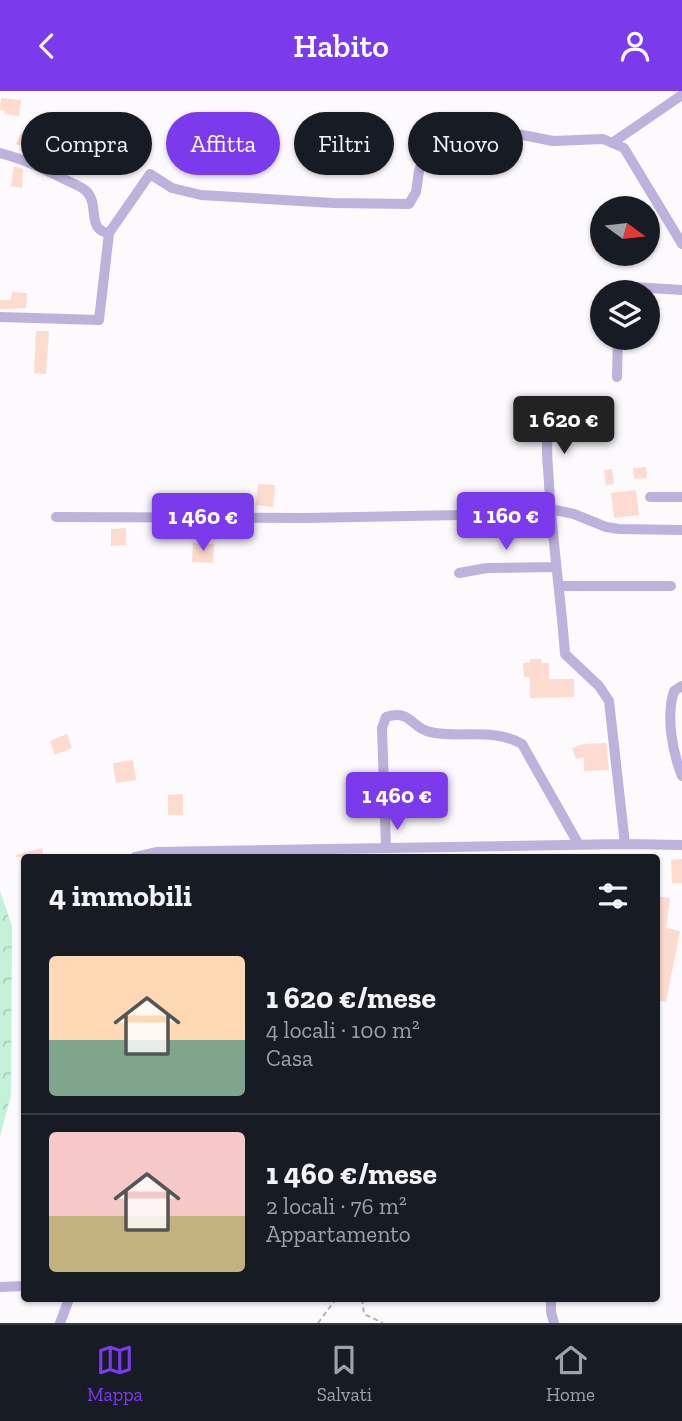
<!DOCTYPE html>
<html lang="it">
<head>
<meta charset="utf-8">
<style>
  :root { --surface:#171b24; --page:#20242c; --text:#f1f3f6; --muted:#9ea1a6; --line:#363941; --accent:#7c3aed }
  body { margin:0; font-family:"Zilla Slab",serif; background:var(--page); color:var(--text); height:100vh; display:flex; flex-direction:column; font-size:26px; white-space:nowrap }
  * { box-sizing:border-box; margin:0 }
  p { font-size:23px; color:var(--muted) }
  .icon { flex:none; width:38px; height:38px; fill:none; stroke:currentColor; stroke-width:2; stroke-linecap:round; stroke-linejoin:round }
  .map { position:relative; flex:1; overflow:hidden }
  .drawer { position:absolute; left:21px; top:763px; width:639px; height:448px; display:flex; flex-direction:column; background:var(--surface); border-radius:7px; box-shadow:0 2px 5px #0004 }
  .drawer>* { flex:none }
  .banner { position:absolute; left:21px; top:21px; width:640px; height:63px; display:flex; gap:14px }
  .needle { width:46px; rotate:105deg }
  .controls { position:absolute; left:590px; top:105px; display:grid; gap:14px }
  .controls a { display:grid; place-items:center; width:70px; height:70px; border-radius:50%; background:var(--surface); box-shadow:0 2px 5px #0004; font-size:35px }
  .price { position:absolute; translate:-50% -60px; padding:0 16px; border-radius:7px; background:var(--accent); color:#fff; font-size:23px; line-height:46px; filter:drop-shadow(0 2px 4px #0008) }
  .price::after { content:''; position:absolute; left:50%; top:42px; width:21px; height:16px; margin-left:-10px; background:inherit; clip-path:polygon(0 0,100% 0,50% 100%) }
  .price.on { background:#222; color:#fff }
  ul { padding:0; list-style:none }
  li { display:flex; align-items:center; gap:21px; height:175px; padding:0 28px }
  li+li { border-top:2px solid var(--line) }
  li span { display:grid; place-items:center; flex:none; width:196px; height:140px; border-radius:7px; color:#555 }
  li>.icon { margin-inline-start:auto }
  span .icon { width:84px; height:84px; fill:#fffc; stroke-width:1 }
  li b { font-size:30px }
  h2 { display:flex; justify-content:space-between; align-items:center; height:84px; padding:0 28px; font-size:30px }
  .tag { padding:0 24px; border-radius:32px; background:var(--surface); box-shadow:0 2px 5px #0004; font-size:24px; line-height:63px }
  .tag.on { background:var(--accent); color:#fff }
  header { display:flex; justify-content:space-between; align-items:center; height:91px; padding:0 28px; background:var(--accent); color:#fff; font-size:32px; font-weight:600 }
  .menu { display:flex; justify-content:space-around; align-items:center; height:98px; border-top:2px solid var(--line); background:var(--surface); font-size:19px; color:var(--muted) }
  .menu a { display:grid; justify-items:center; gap:4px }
  .menu .on { color:var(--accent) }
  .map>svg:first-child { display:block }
</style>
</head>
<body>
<header><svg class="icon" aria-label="back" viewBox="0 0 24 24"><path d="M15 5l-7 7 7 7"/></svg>Habito<svg class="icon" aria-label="person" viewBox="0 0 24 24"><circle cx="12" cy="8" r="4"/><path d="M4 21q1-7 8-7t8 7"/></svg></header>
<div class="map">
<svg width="682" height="1232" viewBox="0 0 682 1232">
  <defs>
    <pattern id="forest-crowns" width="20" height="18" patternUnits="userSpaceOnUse" patternTransform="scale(1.75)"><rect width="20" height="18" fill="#c4f1da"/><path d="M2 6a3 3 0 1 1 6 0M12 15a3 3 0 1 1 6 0" fill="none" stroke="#a9cfbc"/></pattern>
  </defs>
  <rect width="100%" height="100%" fill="#fcfafd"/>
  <path fill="url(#forest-crowns)" d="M0 800 12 835 11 1004 0 1046Z"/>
  <path fill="#fedbcf" d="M1 7 21 9 19 25 4 23 5 20 0 19Z
    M21 41 30 45 26 56 16 53Z
    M14 75 23 78 22 97 11 95Z
    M12 201 27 202 26 217 0 218V209H11Z
    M36 240H49L46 283 34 282Z
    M646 376 647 387 634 388 633 377Z
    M612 378 614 393 606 394 604 379Z
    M258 393 275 394 273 416 256 414Z
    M636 399 639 424 614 427 611 402Z
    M126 437V454L111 455V438Z
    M193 452 214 453 213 472 192 471Z
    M530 568H541V572H549V588H574V606L530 607V586H524L523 572 530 571Z
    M67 643 72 657 55 664 50 650Z
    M606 652 609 679 584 680V666L576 668 572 657 584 653Z
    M133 669 136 689 116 692 113 672Z
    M183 703V724H168V704Z
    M42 757 44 766H16V764Z
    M682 768V792H672L671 769Z
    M656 805 670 807 666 837 680 840 666 911 656 909Z"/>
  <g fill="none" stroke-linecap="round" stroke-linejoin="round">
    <path stroke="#b2b1b3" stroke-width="2" stroke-dasharray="5 3.5" stroke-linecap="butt" d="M362 1208 364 1223 383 1232
      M318 1232 336 1208"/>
    <path stroke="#bdb2db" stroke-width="10" d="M612 52 682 4
      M0 62C24 68 44 78 66 89 72 92 80 95 85 99 101 112 85 139 109 142
      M623 201 634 196 682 199
      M0 226 99 229 109 142 150 83 172 97 201 104 333 112 409 113 416 101 419 80 425 64 440 50 492 38 553 50 603 48 624 57 682 153
      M617 286 618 247
      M602 336 555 334 549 338C545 355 548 374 549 392 552 449 561 506 565 563L599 595 609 610 625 753
      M650 406H682
      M56 426 305 427 460 424 550 418 574 423 606 436 619 438 682 439
      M459 482 487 477 556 476
      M560 495H671
      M682 595 674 600C666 625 672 660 682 685
      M386 756 382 637 386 626C411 618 411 637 430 641 460 648 492 636 522 653L579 754
      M135 766 156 761 625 753 682 754
      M0 1196 24 1195
      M551 1208V1221L554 1232
      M60 1232 69 1208"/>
  </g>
</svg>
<div class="controls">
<a><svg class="needle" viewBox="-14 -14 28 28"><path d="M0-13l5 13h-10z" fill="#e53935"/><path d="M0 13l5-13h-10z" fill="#9ea1a6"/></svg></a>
<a><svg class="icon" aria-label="layers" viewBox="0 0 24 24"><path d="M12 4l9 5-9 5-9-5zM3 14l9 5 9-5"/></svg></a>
</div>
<b class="price on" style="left:564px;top:365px">1 620 €</b>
<b class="price" style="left:506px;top:461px">1 160 €</b>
<b class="price" style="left:203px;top:462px">1 460 €</b>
<b class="price" style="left:397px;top:741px">1 460 €</b>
<div class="banner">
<a class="tag">Compra</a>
<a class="tag on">Affitta</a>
<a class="tag">Filtri</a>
<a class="tag">Nuovo</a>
</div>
<section class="drawer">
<h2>4 immobili<svg class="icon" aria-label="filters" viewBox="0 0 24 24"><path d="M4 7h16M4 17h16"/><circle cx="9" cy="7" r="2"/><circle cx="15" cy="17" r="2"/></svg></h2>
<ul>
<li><span style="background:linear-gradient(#ffd9b3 60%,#7fa58c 0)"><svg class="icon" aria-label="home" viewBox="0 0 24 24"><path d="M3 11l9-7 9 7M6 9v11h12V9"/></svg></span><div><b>1 620 €/mese</b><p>4 locali · 100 m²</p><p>Casa</p></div></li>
<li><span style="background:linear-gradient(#f6c9c9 60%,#c2b280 0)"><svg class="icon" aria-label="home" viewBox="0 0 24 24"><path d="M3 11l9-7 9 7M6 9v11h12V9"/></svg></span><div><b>1 460 €/mese</b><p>2 locali · 76 m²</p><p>Appartamento</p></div></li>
</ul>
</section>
</div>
<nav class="menu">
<a class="on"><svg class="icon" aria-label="map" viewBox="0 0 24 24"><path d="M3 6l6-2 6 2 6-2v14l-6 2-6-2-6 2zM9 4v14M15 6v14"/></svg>Mappa</a>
<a><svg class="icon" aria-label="saved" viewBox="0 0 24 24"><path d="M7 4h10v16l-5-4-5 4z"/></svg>Salvati</a>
<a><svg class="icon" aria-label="home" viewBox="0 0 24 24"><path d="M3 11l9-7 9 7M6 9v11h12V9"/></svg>Home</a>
</nav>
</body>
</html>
